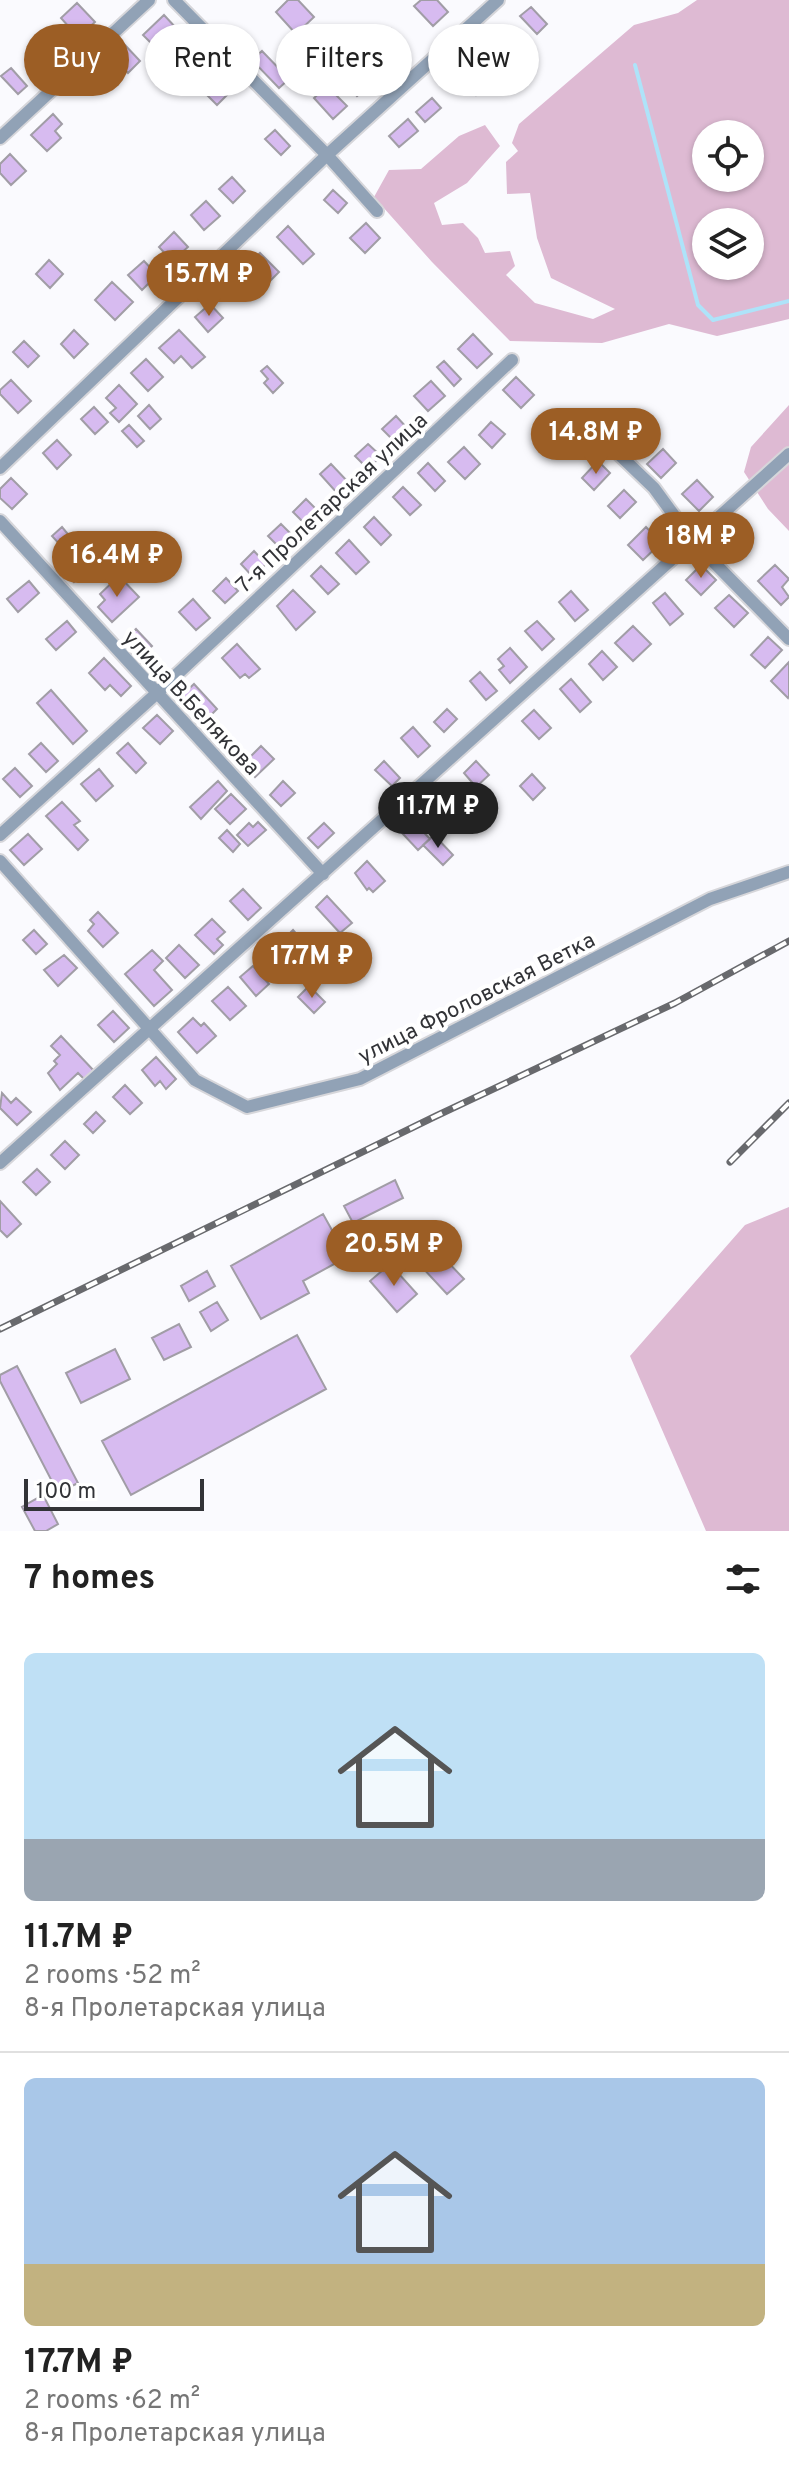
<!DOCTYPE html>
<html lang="en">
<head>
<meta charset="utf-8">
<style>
  :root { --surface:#fff; --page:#f2f2f2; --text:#222; --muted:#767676; --line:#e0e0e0; --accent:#9c5e25 }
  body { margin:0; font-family:Overpass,sans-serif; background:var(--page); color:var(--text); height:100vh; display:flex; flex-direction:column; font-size:30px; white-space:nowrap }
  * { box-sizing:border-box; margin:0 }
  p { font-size:26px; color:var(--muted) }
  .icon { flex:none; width:44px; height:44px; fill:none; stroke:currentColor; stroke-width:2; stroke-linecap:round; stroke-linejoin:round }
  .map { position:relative; height:1531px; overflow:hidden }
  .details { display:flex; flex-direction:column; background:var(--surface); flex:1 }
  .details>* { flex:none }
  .hud { position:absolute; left:24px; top:24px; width:742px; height:72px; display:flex; gap:16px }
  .controls { position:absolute; left:692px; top:120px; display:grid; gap:16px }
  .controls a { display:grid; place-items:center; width:72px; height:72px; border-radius:50%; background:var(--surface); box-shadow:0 2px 6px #0004; font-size:40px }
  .scale { position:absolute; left:24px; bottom:20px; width:180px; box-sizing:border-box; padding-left:8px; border:4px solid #323337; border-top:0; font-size:22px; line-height:28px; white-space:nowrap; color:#323337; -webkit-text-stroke:6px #fff; paint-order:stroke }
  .price { position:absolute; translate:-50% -68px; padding:0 18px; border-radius:28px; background:var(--accent); color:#fff; font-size:26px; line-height:52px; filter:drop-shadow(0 2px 4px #0008) }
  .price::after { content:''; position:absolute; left:50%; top:48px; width:24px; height:18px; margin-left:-12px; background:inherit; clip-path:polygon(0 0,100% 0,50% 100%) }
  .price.current { background:#222; color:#fff }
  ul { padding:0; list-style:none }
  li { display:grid; align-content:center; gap:16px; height:424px; padding:0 24px }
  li+li { border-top:2px solid var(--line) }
  li span { display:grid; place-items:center; height:248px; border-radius:12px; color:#555 }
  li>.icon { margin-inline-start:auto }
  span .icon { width:144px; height:144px; fill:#fffc; stroke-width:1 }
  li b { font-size:34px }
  h2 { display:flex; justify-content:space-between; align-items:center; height:96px; padding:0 24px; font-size:34px }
  .tag { padding:0 28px; border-radius:36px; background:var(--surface); box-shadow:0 2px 6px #0004; font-size:28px; line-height:72px }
  .tag.current { background:var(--accent); color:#fff }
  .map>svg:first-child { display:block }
</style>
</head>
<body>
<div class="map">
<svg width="789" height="1531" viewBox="0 0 789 1531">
  <rect width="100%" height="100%" fill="#fafafe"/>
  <path fill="#debad3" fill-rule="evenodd" d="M697 0H789V319L717 336 669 324 602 343 510 341 432 262 374 197 389 170 421 169 459 136 485 125 500 146 467 183 434 203 442 225 463 223 478 238 485 253 510 251 515 266 506 275 535 303 593 319 615 309 551 278 537 238 530 193 507 194 506 162 518 151 512 143 519 124 634 25 678 13ZM750 134V178H706V134ZM706 222H750V266H706Z
    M789 405V531L768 509 744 472 751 447Z
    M789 1207V1531H706L630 1356 745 1225Z"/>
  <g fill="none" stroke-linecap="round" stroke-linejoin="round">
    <path stroke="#aee3f9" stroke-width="4" d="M635 65 698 305 713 320 789 301"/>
  </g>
  <path fill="#d7bbf0" stroke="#a19da6" stroke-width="2" d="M288 0H298L314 17 296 34 276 12Z
    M421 0H437L448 12 433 26 414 6Z
    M77 3 95 22 78 37 61 18Z
    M531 7 547 24 537 34 520 16Z
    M164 15 190 43 182 51 174 43 162 54 143 35Z
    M391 29 408 47 391 62 375 44Z
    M48 36 62 51 45 67 31 51Z
    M495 40 506 51 479 78 469 67Z
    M124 44 140 61 128 73 112 56Z
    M262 51 289 79 279 88 252 60Z
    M356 61 374 81 357 96 339 76Z
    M460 66 477 84 480 81 485 86 476 95 454 71Z
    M11 68 27 86 18 94 1 76Z
    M221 75 234 88 217 105 204 92Z
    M327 86 347 106 333 119 314 98Z
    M432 98 441 108 425 122 416 112Z
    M53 114 62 124 55 131 61 138 47 151 31 135Z
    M408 119 418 131 399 147 389 136Z
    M275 130 290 146 281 155 265 139Z
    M10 154 26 171 11 185 0 173V164Z
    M232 177 245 191 233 203 219 189Z
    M333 190 347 203 338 213 324 200Z
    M206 201 220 216 204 230 191 215Z
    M366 223 380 238 365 253 350 238Z
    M288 226 314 254 303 264 277 237Z
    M174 232 188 247 172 261 159 247Z
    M260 253 279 272 266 285 247 266Z
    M49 260 63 274 50 288 36 274Z
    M144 261 157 275 142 290 128 275Z
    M112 282 133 302 115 320 95 300Z
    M210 304 223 318 208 332 195 317Z
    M74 330 88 344 74 358 61 344Z
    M179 330 205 357 192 368 181 356 174 363 159 348Z
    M473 334 492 354 477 368 458 349Z
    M24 341 39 356 28 367 13 352Z
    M146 359 163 377 148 391 131 373Z
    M444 361 461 379 454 386 437 367Z
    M267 366 283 383 273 393 264 383 268 379 261 371Z
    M516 377 534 395 521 408 503 390Z
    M11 380 31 401 18 413 0 394V390Z
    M431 381 445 396 428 411 414 396Z
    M119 385 137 404 119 422 110 413 116 408 106 398Z
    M149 405 161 419 150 429 138 416Z
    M94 407 108 422 95 434 81 419Z
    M396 416 408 429 395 442 382 429Z
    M491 422 505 434 492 448 479 435Z
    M129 425 144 441 137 447 122 431Z
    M57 440 71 455 57 469 43 453Z
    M368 444 381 456 368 469 355 456Z
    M464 447 480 464 465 479 448 462Z
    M663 449 676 463 661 478 647 464Z
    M598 461 610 473 594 490 582 478Z
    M428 463 445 481 435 491 418 473Z
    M331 464 349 483 338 494 320 474Z
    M11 478 27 494 12 509 0 498V489Z
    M697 480 713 497 699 511 682 494Z
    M403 487 421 505 410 515 393 497Z
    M624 490 636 502 620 518 608 506Z
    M306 499 319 512 306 525 293 512Z
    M374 517 391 535 381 545 364 527Z
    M281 524 294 537 281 549 268 536Z
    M62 527 72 539 62 547 52 536Z
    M646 527 661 543 643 560 628 545Z
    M737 536 750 549 740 560 727 547Z
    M349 540 369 562 356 574 336 553Z
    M254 551 266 564 253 577 241 564Z
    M85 556 94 566 74 582 66 572Z
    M701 565 716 580 701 595 686 580Z
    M775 565 789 579 782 587 789 597 781 605 758 581Z
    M321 566 339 584 328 594 311 576Z
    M119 576 139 597 112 622 98 607 105 600 100 594Z
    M226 578 238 591 225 603 213 591Z
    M29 581 39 593 18 612 7 599Z
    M293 590 315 612 296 630 277 606Z
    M571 591 588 610 575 621 559 602Z
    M665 593 683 614 670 625 653 603Z
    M729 595 748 613 734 627 715 608Z
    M193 599 210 618 196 630 179 612Z
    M67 621 76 632 56 650 46 639Z
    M537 621 554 639 542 650 525 631Z
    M633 626 651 644 633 661 615 643Z
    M136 629 152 646 142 656 126 638Z
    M768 637 782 650 765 668 751 655Z
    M237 644 260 669 249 678 245 674 240 678 222 658Z
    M510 648 527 667 510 683 499 670 504 666 498 659Z
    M602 651 617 667 603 680 589 664Z
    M104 658 131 686 121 696 110 685 105 690 89 673Z
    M789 662V696L788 698 771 681Z
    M480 672 497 691 486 700 470 681Z
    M571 679 591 702 580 712 560 689Z
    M194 684 217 709 203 723 179 698Z
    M51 690 87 731 73 744 37 703Z
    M447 709 457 719 444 732 434 722Z
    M534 710 551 728 539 739 522 721Z
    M157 715 173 731 160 744 143 728Z
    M413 727 430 746 418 757 401 738Z
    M41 743 58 761 46 772 29 754Z
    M128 743 146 763 136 773 117 753Z
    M261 746 274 759 255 777 243 764Z
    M384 761 400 778 392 786 375 770Z
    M476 761 489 775 476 787 464 773Z
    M15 768 32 786 20 797 3 779Z
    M99 769 113 786 96 801 81 784Z
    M532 774 545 788 533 800 520 786Z
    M218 781 227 791 201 819 190 807Z
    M283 781 295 793 281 806 270 795Z
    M444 790 463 811 458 816 467 826 460 832 431 802Z
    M231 794 246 809 230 824 215 809Z
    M62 802 80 821 74 825 88 840 78 850 46 816Z
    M413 821 430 839 418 850 402 833Z
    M258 822 266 830 248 846 237 835 249 823 253 827Z
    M324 823 334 833 318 848 308 838Z
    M227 830 240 844 233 852 219 838Z
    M28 834 42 849 24 865 10 850Z
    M434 835 453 855 443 865 423 845Z
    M367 861 385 881 373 892 369 888 367 890 355 873Z
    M243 889 261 908 248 920 230 901Z
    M327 896 352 923 340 933 316 907Z
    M98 912 118 933 103 947 88 931 94 924 90 920Z
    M212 919 225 932 217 939 223 945 214 954 195 935Z
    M34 930 47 944 36 954 23 940Z
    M293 930 304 943 293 953 282 941Z
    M179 945 199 965 185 978 166 958Z
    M152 950 163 961 154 970 172 990 154 1006 125 974Z
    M64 955 77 968 58 986 44 970Z
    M253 966 269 984 256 996 240 977Z
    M309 986 325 1002 314 1013 298 997Z
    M228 987 246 1006 230 1020 212 1001Z
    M113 1011 129 1028 114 1042 98 1025Z
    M193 1018 201 1026 204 1023 216 1036 197 1053 178 1032Z
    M61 1036 95 1072 85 1080 78 1073 60 1090 48 1073 57 1064 54 1061 60 1055 51 1046Z
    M156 1057 176 1079 166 1089 160 1081 155 1086 142 1070Z
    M125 1085 142 1103 130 1114 113 1097Z
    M2 1093 11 1103 16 1098 31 1112 17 1125 0 1108Z
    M96 1112 105 1121 93 1133 84 1124Z
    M65 1141 79 1155 65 1169 51 1155Z
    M37 1169 50 1182 36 1195 23 1182Z
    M395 1180 403 1198 353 1223 344 1206Z
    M0 1201 21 1224 7 1237 0 1230Z
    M323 1214 347 1257 303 1281 309 1293 261 1319 231 1266Z
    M423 1236 464 1279 447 1294 407 1251Z
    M390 1264 417 1294 397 1312 370 1281Z
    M207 1271 215 1286 189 1301 181 1286Z
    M217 1302 228 1320 211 1331 200 1312Z
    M179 1324 191 1347 164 1360 152 1338Z
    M297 1335 326 1389 131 1495 102 1441Z
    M115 1349 130 1379 81 1403 66 1373Z
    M17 1366 78 1483 58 1493 0 1381V1375Z
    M43 1495 58 1524 46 1531H35L22 1507Z"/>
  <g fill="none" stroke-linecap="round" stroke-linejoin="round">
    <defs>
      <path id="minor" d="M174 0 327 155 377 211
        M0 138 149 0
        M607 443 654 488 692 540 789 639
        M0 468 327 155 498 0
        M0 521 323 874
        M0 835 156 694 512 360
        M0 861 195 1080 247 1107 360 1079 710 899 789 872
        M0 1163 789 454"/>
    </defs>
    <use href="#minor" stroke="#d6d6da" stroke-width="16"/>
    <use href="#minor" stroke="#91a2b6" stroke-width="12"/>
    <defs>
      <path id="rail" d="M730 1162 789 1103
        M0 1329 436 1116 675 1003 789 941"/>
    </defs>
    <use href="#rail" stroke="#68696d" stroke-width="7"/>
    <use href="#rail" stroke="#fff" stroke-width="4" stroke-dasharray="12" stroke-linecap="butt"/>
  </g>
  <g text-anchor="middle" stroke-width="8" stroke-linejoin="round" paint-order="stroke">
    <g font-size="22" fill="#323337" stroke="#fff">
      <text transform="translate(331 502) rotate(-43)" y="8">7-я Пролетарская улица</text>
      <text transform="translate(192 702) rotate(47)" y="8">улица В.Белякова</text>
      <text transform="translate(476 997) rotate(-27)" y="8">улица Фроловская Ветка</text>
    </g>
  </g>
</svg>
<div class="controls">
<a><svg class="icon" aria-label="locate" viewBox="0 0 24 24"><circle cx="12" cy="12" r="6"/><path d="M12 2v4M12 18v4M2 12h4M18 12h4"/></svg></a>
<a><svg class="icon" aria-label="layers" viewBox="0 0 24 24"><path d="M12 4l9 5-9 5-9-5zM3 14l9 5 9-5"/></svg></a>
</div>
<div class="scale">100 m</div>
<b class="price" style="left:209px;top:318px">15.7M ₽</b>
<b class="price" style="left:596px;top:476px">14.8M ₽</b>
<b class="price" style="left:701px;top:580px">18M ₽</b>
<b class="price" style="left:117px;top:599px">16.4M ₽</b>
<b class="price current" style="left:438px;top:850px">11.7M ₽</b>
<b class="price" style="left:312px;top:1000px">17.7M ₽</b>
<b class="price" style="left:394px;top:1288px">20.5M ₽</b>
<div class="hud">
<a class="tag current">Buy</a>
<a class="tag">Rent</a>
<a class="tag">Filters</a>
<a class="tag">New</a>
</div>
</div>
<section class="details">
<h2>7 homes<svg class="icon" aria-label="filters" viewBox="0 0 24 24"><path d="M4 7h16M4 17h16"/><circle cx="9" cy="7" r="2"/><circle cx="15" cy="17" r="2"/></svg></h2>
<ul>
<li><span style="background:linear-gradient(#bfe0f5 75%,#9aa5b1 0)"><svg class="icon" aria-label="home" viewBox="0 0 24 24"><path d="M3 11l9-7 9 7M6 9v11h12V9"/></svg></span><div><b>11.7M ₽</b><p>2 rooms · 52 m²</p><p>8-я Пролетарская улица</p></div></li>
<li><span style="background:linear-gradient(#a9c7e8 75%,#c2b280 0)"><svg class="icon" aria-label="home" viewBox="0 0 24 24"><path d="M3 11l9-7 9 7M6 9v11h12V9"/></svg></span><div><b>17.7M ₽</b><p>2 rooms · 62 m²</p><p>8-я Пролетарская улица</p></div></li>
</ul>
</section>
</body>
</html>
